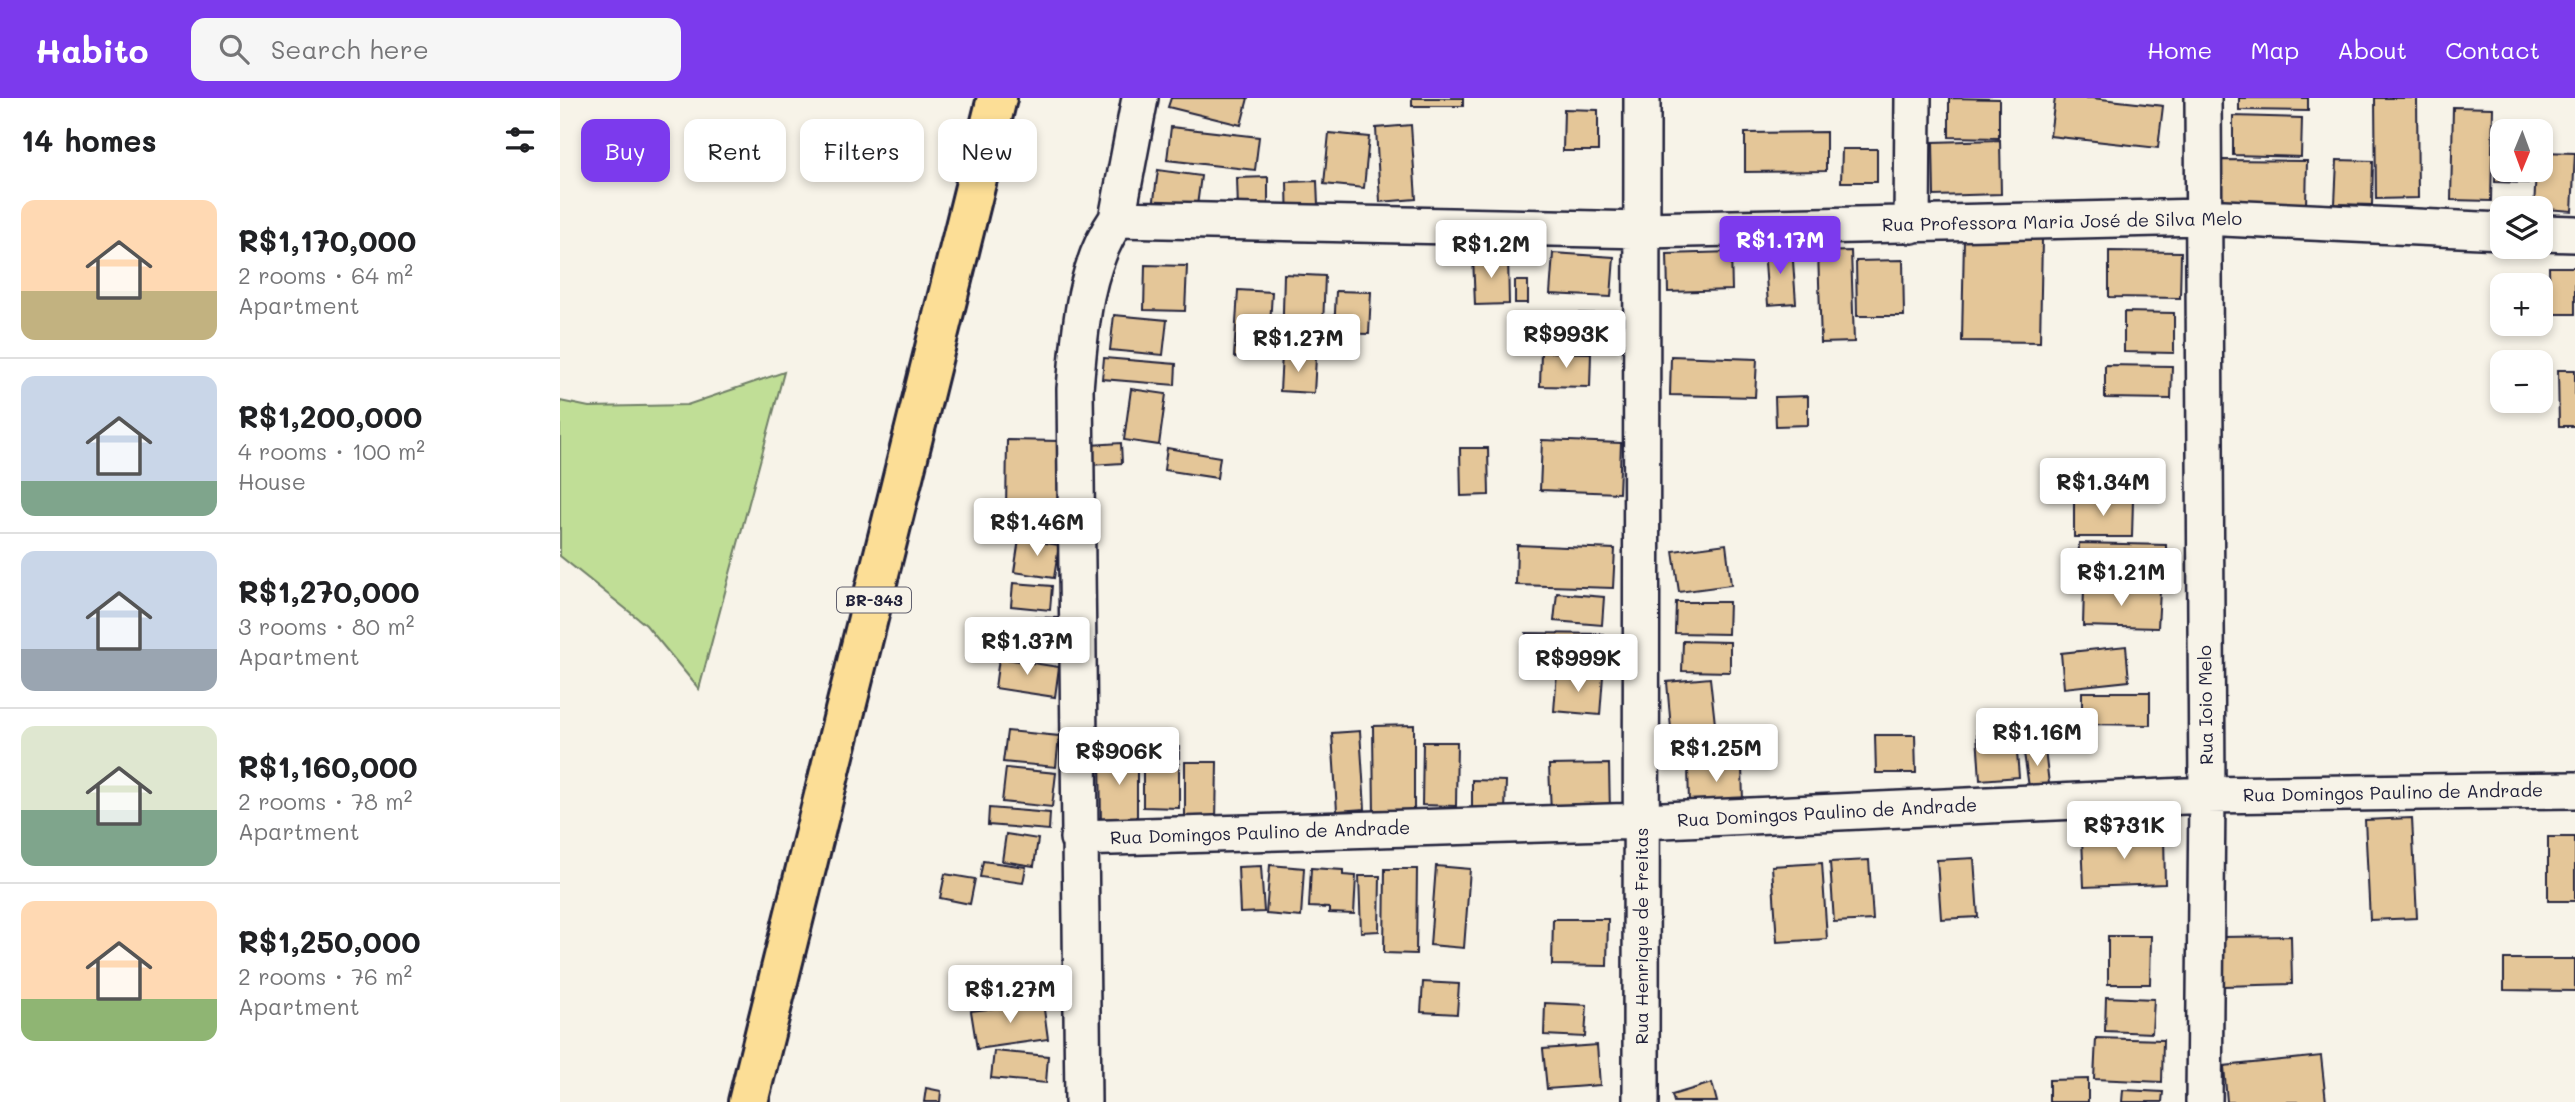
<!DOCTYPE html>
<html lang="en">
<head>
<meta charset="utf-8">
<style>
  :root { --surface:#fff; --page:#f6f6f6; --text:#202124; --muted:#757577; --line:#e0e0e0; --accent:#7c3aed }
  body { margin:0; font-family:Mali,sans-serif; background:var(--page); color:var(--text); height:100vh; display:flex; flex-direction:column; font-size:26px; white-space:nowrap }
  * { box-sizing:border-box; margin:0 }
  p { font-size:23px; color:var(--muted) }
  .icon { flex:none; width:38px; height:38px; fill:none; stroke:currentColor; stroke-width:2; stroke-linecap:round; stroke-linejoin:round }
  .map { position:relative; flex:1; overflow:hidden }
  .details { display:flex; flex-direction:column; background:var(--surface); width:560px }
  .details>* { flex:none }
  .guide { position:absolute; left:21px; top:21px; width:665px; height:63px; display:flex; gap:14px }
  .needle { width:46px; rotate:181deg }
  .controls { position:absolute; left:1930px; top:21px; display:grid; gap:14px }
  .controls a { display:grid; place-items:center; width:63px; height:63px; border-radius:14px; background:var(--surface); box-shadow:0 4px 10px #0003; font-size:35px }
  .price { position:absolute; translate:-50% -60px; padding:0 16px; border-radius:7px; background:#fff; color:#222; font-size:23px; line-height:46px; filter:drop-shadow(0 2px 4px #0008) }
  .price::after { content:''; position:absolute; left:50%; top:42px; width:21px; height:16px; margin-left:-10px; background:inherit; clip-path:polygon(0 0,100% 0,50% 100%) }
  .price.on { background:var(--accent); color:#fff }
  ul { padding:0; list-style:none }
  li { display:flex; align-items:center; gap:21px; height:175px; padding:0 21px }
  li+li { border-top:2px solid var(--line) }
  li span { display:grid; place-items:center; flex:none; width:196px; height:140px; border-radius:14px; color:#555 }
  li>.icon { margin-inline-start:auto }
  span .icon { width:84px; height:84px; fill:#fffc; stroke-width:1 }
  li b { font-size:30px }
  h2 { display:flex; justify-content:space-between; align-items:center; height:84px; padding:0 21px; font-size:30px }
  .pill { padding:0 24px; border-radius:14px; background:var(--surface); box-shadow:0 4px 10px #0003; font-size:24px; line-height:63px }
  .pill.on { background:var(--accent); color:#fff }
  header { display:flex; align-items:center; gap:42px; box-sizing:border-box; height:98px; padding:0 35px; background:var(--accent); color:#fff }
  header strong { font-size:33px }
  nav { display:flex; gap:38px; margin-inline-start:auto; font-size:24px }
  .search { width:490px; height:63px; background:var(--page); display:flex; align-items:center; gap:18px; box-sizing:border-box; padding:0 24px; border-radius:14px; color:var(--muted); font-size:26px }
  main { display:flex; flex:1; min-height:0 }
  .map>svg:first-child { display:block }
</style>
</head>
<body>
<header>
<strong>Habito</strong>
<div class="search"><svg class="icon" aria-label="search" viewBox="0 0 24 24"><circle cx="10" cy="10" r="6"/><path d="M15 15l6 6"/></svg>Search here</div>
<nav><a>Home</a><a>Map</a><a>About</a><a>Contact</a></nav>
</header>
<main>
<section class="details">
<h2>14 homes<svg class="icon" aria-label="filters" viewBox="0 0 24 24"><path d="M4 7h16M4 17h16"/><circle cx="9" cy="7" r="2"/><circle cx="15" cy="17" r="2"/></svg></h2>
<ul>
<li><span style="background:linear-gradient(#ffd9b3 65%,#c2b280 0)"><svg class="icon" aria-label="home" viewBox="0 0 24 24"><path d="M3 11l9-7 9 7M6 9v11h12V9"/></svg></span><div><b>R$1,170,000</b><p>2 rooms · 64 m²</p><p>Apartment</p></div></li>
<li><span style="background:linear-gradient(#c9d6e8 75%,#7fa58c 0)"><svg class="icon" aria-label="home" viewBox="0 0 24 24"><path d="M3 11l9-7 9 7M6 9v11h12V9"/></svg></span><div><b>R$1,200,000</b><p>4 rooms · 100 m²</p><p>House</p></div></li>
<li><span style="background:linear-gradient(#c9d6e8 70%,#9aa5b1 0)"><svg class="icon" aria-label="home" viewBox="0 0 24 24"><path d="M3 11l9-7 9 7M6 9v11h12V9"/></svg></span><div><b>R$1,270,000</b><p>3 rooms · 80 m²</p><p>Apartment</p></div></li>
<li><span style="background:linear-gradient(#dfe7d0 60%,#7fa58c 0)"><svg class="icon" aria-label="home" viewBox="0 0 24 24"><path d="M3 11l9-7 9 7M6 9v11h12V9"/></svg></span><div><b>R$1,160,000</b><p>2 rooms · 78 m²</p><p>Apartment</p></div></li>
<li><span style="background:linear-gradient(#ffd9b3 70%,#8fb573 0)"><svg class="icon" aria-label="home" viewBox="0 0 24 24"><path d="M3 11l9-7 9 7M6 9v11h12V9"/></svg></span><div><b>R$1,250,000</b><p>2 rooms · 76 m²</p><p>Apartment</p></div></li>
</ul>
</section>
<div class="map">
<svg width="2015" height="1004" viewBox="0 0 2015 1004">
  <rect width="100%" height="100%" fill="#f7f3e8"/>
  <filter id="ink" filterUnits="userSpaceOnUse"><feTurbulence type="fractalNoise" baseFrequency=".0143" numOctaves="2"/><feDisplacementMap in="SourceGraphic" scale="14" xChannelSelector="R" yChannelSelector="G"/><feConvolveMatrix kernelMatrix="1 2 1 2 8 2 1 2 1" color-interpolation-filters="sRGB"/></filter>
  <g filter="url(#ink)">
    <path fill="#c0de96" stroke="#718068" stroke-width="2" d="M224 274 139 591 86 527 0 458V303L29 309 127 307Z"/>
    <path fill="#e4c698" stroke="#22223b" stroke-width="2" d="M611 0H688L681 27 608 9Z
      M852 0H903V8H852Z
      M1389 0 1439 1V40L1389 39Z
      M1495 0H1532L1603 8 1598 50 1490 38Z
      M1679 0H1748V13L1679 12Z
      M1815 0H1857L1858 100 1816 101Z
      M1893 9 1933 10 1931 103 1891 102Z
      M1004 11 1038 12V53H1003Z
      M1673 18 1742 20 1741 59 1673 57Z
      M851 27 856 101 820 104 816 30Z
      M611 29 699 39 695 72 607 62Z
      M1266 34V73L1185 74V35Z
      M769 35 809 39 804 90 764 86Z
      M1440 42 1441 96 1374 98 1373 44Z
      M1936 45H1942V72H1969V85L1935 84Z
      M1282 51H1317V84H1281Z
      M1981 54 2015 55 2012 113 1974 110 1976 72H1981Z
      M1662 62 1747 63 1746 108 1661 107Z
      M1777 62 1813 63 1812 107 1775 106Z
      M598 72 641 78 636 115 593 109Z
      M708 79V110L678 111 677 80Z
      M757 83 759 131 728 132 727 84Z
      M1404 139 1482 141 1480 244 1402 243Z
      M1232 149 1236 205 1208 207 1204 150Z
      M1291 153 1294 244 1261 245 1258 154Z
      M1549 153 1621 154 1620 200 1549 199Z
      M1171 154 1172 192 1108 194 1107 156Z
      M993 155 1054 159 1051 199 990 196Z
      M948 157 949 206 915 207 913 158Z
      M1343 162 1344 218H1297L1296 163Z
      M585 167 627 168 625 213 584 212Z
      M1989 169H2015V216H1990Z
      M724 176 765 178 762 252 722 251Z
      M955 183H968V205H955Z
      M678 192 712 194 708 261 674 259Z
      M776 193 811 194 809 236 774 235Z
      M1564 214 1614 215V255L1564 254Z
      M1001 215 1049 216V248L1000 247Z
      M554 217 607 222 603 257 550 252Z
      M981 254 1031 255 1030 289 980 288Z
      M722 256 756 259 754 295 720 293Z
      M1111 258 1197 261 1195 299 1110 297Z
      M544 260 616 266 615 287 542 281Z
      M1545 267 1612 268 1611 301 1545 300Z
      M1998 272H2015V328H1999Z
      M571 291 606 296 599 347 564 342Z
      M1248 298V327L1216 328 1215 299Z
      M447 342 500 343 499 413 446 412Z
      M982 342 1061 345 1059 395 980 392Z
      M561 345 562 365 531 367 530 347Z
      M607 350 660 359 657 380 604 372Z
      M900 350H928L929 397 901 398Z
      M1514 401 1573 402 1572 439H1514Z
      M466 419 500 421 499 443 465 441Z
      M459 441 499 447 494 480 454 474Z
      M1519 445 1606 447V480L1518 478Z
      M1166 446 1171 487 1119 494 1113 453Z
      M957 447 1055 451 1053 490 956 487Z
      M453 485 492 488 490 512 451 508Z
      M1524 489 1600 492 1598 530 1523 528Z
      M997 495 1044 499 1042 527 994 523Z
      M1116 504H1169L1168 536 1115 535Z
      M461 519 498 520 496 561 459 560Z
      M966 535 1044 536 1043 570 966 569Z
      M1123 543 1170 544V574L1122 573Z
      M1566 548 1569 583 1504 590 1501 555Z
      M439 560 499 569 495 599 435 590Z
      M997 574 1043 578 1040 617 994 613Z
      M1150 580 1155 626 1111 631 1107 584Z
      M1522 594H1590V627L1522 626Z
      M1454 618 1459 679 1420 682 1416 621Z
      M854 627V718L814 719 813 628Z
      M447 633 499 638 496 669 443 664Z
      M800 633 805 711 777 713 772 635Z
      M1315 637H1355L1356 675H1316Z
      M863 644H897L896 708 862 707Z
      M583 649H619V710L583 709Z
      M540 652H577V727H541Z
      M1485 652 1489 686 1469 689 1464 655Z
      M625 664H657L656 726H625Z
      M1049 666 1050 715 991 716 989 667Z
      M1182 668 1183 703 1129 704 1128 670Z
      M446 670 496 675 492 709 442 704Z
      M912 682 946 683 945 715H912Z
      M429 710 490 715 489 732 428 727Z
      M1852 720 1857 820 1810 822 1805 722Z
      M446 736 478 741 474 768 442 763Z
      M1604 737 1605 786 1524 789 1522 740Z
      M1988 739H2015V803H1988Z
      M1414 760 1418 819 1381 821 1377 762Z
      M1309 762 1313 822 1274 824 1270 764Z
      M423 763 466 769 463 785 420 779Z
      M1262 765 1267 841 1217 844 1212 768Z
      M710 767 744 770 741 819 706 816Z
      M701 768 704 814 680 815 678 769Z
      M876 768 910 771 904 850 870 847Z
      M751 770 783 772V777L796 778 794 816 769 815V810L749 809Z
      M825 771H857L856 856 824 855Z
      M385 776 415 781 410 806 380 800Z
      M799 778H820L819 833 801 834Z
      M993 821H1048L1047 868 992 867Z
      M1548 838H1591L1590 886H1548Z
      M1731 838 1732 886 1664 888 1662 839Z
      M1944 861H2015V893L1944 892Z
      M863 884 899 886 897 916 861 914Z
      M1546 899 1594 901 1592 935 1545 933Z
      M483 904 488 941 417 951 411 913Z
      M985 905 1027 907 1025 939 984 937Z
      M1536 940 1603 942 1602 984 1534 981Z
      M1037 947 1040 987 987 991 983 951Z
      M434 953 488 958 486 985 431 980Z
      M1761 958 1766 1004H1667L1664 968Z
      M1528 981V1004H1489V982Z
      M1152 985 1157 1004H1114L1112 997Z
      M366 990 381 993 380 1004H364Z
      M1563 992 1603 994 1602 1004H1562Z"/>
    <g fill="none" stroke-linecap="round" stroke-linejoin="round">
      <defs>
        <path id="minor" d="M1643 0 1647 697 1644 1004
          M557 121 1084 132 1642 119 1942 133
          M1352 127 1353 0
          M1981 135 2015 136
          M518 740 1082 723 1647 697 2015 692
          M523 1004 515 291C520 233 523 170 557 121L580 0
          M1081 1004 1082 0"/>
        <path id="highway" d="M188 1004 437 0"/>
      </defs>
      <use href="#minor" stroke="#22223b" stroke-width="40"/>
      <use href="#highway" stroke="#22223b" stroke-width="44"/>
      <use href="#minor" stroke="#f7f3e8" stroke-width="35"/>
      <use href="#highway" stroke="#fcde96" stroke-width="38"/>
    </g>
  </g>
  <g text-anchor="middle" stroke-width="6" stroke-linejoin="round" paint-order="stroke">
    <rect fill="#f7f3e8" stroke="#62616f" stroke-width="2" x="277" y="489.5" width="74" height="25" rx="5"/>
    <g font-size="16" font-weight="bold" fill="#22223b">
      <text x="314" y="508">BR-343</text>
    </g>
    <g font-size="18" fill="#22223b" stroke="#f7f3e8">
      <text transform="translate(1502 124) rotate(-1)" y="6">Rua Professora Maria José de Silva Melo</text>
      <text transform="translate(1646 607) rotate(-91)" y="6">Rua Ioio Melo</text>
      <text transform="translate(1833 695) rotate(-1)" y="6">Rua Domingos Paulino de Andrade</text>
      <text transform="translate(1267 715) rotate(-3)" y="6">Rua Domingos Paulino de Andrade</text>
      <text transform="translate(700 735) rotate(-2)" y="6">Rua Domingos Paulino de Andrade</text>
      <text transform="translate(1082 838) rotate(-90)" y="6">Rua Henrique de Freitas</text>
    </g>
  </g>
</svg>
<div class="controls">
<a><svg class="needle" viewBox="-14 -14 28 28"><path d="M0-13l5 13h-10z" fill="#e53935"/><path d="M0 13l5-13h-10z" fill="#757577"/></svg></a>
<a><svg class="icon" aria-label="layers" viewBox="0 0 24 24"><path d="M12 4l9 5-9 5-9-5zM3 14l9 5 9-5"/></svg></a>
<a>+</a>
<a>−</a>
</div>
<b class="price on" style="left:1220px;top:178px">R$1.17M</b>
<b class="price" style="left:931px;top:182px">R$1.2M</b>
<b class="price" style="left:1006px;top:272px">R$993K</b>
<b class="price" style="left:738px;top:276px">R$1.27M</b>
<b class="price" style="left:1543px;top:420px">R$1.34M</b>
<b class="price" style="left:477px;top:460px">R$1.46M</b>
<b class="price" style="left:1561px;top:510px">R$1.21M</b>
<b class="price" style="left:467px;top:579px">R$1.37M</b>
<b class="price" style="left:1018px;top:596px">R$999K</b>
<b class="price" style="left:1477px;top:670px">R$1.16M</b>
<b class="price" style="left:1156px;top:686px">R$1.25M</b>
<b class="price" style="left:559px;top:689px">R$906K</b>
<b class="price" style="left:1564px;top:763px">R$731K</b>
<b class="price" style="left:450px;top:927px">R$1.27M</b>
<div class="guide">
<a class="pill on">Buy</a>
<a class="pill">Rent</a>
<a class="pill">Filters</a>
<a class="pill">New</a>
</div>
</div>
</main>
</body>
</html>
